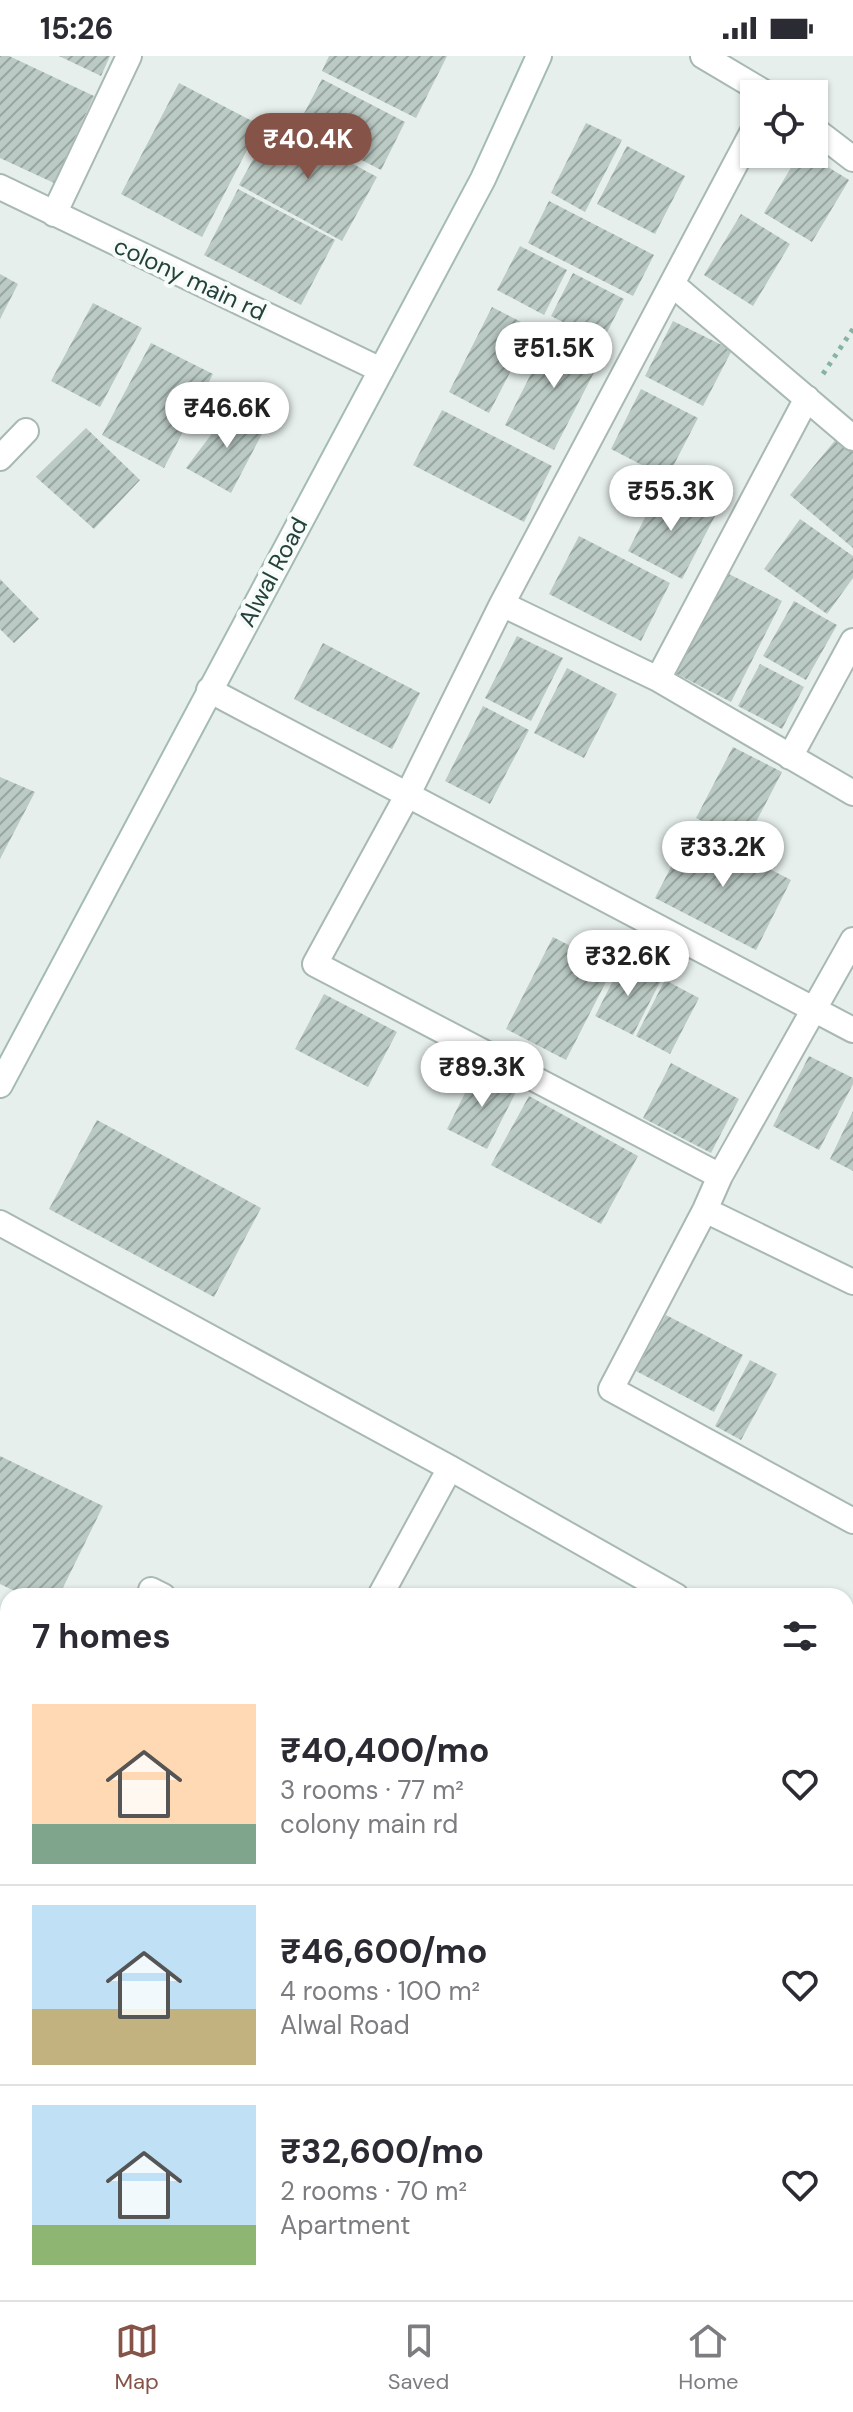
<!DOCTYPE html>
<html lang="en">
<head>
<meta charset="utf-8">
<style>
  :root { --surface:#fff; --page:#f2f2f3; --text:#2b2b33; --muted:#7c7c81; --line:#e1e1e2; --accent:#855347 }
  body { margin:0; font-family:"DM Sans",sans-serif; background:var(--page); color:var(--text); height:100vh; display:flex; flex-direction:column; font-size:30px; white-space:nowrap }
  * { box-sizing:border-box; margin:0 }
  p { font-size:26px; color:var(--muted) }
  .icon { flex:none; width:44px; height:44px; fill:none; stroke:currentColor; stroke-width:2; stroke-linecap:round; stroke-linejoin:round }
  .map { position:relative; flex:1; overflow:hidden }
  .panel { position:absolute; left:0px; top:1532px; width:854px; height:712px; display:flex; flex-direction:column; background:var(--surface); border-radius:24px 24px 0 0; box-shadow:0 2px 6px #0004 }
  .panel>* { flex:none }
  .fabs { position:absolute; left:740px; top:24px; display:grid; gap:16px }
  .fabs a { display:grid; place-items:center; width:88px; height:88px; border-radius:0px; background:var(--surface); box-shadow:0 2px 6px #0004; font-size:40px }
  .price { position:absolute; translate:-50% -68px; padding:0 18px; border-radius:28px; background:#fff; color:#222; font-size:26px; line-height:52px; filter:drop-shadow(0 2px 4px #0008) }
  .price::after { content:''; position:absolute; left:50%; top:48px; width:24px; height:18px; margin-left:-12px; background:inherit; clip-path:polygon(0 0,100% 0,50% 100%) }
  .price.selected { background:var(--accent); color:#fff }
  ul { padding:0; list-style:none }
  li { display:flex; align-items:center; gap:24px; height:200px; padding:0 32px }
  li+li { border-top:2px solid var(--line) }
  li span { display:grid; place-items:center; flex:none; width:224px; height:160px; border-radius:0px; color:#555 }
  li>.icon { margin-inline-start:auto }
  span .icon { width:96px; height:96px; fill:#fffc; stroke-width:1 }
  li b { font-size:34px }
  h2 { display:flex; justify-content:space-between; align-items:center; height:96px; padding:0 32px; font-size:34px }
  .status { display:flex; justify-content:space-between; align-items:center; height:56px; padding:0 40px; background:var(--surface); direction:ltr }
  .status svg { height:22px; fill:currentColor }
  .menu { display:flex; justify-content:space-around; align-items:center; height:112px; border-top:2px solid var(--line); background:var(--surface); font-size:22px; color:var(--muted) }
  .menu a { display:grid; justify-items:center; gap:4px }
  .menu .selected { color:var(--accent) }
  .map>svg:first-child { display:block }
</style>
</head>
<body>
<div class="status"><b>15:26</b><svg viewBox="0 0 49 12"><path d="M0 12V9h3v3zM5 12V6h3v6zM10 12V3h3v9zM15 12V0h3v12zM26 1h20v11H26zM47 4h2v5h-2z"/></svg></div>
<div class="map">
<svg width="853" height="2244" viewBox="0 0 853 2244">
  <defs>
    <pattern id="building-hatch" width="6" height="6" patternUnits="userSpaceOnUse" patternTransform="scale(2)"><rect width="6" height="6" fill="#bbcac4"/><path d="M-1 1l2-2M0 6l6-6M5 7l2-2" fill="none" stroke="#98a6a0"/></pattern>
  </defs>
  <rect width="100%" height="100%" fill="#e6efeb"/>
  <path fill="url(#building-hatch)" d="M0 0H9L94 40 54 127 0 102Z
    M59 0H110L101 20Z
    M329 0H447L416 62 322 15Z
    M322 23 405 66 381 114 297 71Z
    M179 27 260 69 202 181 121 138Z
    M274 65 377 121 342 185 239 129Z
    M586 67 622 84 585 156 551 137Z
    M627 90 685 120 655 178 597 148Z
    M799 98H807L849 124 812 186 764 157Z
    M238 133 335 184 301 249 204 199Z
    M549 145 654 199 633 240 528 187Z
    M741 158 790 188 753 250 704 219Z
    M520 190 567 214 544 259 497 234Z
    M573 217 624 243 602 286 551 260Z
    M0 218 18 228 0 263Z
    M93 247 142 272 100 351 51 325Z
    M492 251 533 272 489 357 449 336Z
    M673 265 732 294 703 350 645 320Z
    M554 273 603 299 554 394 505 369Z
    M151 287 213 318 164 412 102 379Z
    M641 333 698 362 667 422 611 393Z
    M232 351 265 372 231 437 186 412Z
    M442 354 552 410 524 466 413 409Z
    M86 372 140 424 94 473 36 421Z
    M837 382 853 395V492L790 439Z
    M660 432 715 460 682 523 628 495Z
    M800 463 853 500V522L827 558 764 513Z
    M579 480 670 527 641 585 549 538Z
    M727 517 782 545 731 646 675 617Z
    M0 523 39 563 14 587 0 573Z
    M794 545 837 569 806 624 763 600Z
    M517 580 563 602 531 665 485 642Z
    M323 587 420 637 392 693 294 643Z
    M760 608 804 631 782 673 738 650Z
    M567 612 617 638 584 702 534 677Z
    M483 650 529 674 490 748 445 725Z
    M733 691 782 716 745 787 696 762Z
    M0 721 35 736 0 803Z
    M691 772 791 824 756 894 655 842Z
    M553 881 613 912 566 1004 506 973Z
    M623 905 661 924 633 979 595 960Z
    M665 924 699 942 670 998 636 980Z
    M324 938 397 976 368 1031 295 993Z
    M809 1000 853 1022V1028L819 1094 773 1070Z
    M671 1007 739 1043 711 1097 643 1062Z
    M477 1013 517 1034 487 1093 447 1073Z
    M529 1040 638 1100 601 1168 491 1109Z
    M853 1055V1115L830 1103Z
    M97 1064 261 1152 214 1241 49 1153Z
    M666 1259 743 1299 714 1356 636 1315Z
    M750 1304 777 1318 741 1384 715 1370Z
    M0 1400 103 1450 59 1540H25L0 1528Z"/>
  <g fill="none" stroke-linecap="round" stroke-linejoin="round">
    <defs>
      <path id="minor" d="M703 0 767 38
        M814 73 853 103
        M0 131 381 314
        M54 158 129 0
        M672 228 853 382
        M0 402 26 375
        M502 548 658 623 853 737
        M658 623 807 342
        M209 634 853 974
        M790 701 853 585
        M853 884 720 1120 705 1154 611 1333 853 1465
        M720 1120 315 908 408 738 502 548 754 73
        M705 1154 853 1226
        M0 1167 450 1412 676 1540
        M151 1534 163 1540
        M380 1540 450 1412
        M846 1637 853 1641
        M0 1702 8 1706
        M846 1897 853 1901
        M0 1939 8 1944
        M846 2143 853 2138
        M535 2236 549 2244
        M6 2244 10 2236
        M730 2244 739 2236"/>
      <path id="secondary" d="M0 1029 483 123 539 0"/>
    </defs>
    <use href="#minor" stroke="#a8b8b2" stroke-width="28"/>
    <use href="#secondary" stroke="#a4bbb3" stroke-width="28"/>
    <path stroke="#86b3a5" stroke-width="5" stroke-dasharray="4 6" stroke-linecap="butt" d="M823 318 853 273"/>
    <use href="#minor" stroke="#fff" stroke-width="24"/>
    <use href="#secondary" stroke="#fff" stroke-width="24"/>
  </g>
  <g text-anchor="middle" stroke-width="8" stroke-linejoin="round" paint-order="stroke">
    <g font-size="24" fill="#24423a" stroke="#f7fbf9">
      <text transform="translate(190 223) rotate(25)" y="8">colony main rd</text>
      <text transform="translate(273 516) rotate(-62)" y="8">Alwal Road</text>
    </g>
  </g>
</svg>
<div class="fabs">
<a><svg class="icon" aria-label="locate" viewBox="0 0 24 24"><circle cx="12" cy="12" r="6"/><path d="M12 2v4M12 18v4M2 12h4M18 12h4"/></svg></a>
</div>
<b class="price selected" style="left:308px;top:125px">₹40.4K</b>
<b class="price" style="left:554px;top:334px">₹51.5K</b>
<b class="price" style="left:227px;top:394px">₹46.6K</b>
<b class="price" style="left:671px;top:477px">₹55.3K</b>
<b class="price" style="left:723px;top:833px">₹33.2K</b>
<b class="price" style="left:628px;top:942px">₹32.6K</b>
<b class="price" style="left:482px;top:1053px">₹89.3K</b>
<section class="panel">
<h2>7 homes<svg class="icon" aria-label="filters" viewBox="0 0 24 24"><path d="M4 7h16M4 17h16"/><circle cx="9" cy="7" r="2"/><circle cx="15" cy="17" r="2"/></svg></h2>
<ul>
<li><span style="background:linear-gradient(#ffd9b3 75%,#7fa58c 0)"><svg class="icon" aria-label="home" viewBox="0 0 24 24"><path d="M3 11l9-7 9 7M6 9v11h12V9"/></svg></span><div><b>₹40,400/mo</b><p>3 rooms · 77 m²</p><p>colony main rd</p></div><svg class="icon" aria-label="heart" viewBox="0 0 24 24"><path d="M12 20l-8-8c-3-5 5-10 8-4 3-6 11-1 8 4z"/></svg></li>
<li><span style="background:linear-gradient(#bfe0f5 65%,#c2b280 0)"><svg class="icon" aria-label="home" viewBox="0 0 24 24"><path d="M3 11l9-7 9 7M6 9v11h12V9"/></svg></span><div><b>₹46,600/mo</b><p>4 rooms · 100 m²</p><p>Alwal Road</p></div><svg class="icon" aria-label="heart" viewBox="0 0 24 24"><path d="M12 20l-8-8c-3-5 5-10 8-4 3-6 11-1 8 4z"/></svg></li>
<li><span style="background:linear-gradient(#bfe0f5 75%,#8fb573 0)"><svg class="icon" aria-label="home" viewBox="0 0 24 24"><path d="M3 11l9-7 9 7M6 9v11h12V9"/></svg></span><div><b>₹32,600/mo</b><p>2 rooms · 70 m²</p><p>Apartment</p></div><svg class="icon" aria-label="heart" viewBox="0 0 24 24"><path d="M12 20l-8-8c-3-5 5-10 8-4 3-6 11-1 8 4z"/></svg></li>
</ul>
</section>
</div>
<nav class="menu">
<a class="selected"><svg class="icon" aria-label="map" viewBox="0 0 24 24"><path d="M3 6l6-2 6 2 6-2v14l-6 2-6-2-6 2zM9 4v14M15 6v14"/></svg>Map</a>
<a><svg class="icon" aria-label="saved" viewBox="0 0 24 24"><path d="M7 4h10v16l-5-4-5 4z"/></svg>Saved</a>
<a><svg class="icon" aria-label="home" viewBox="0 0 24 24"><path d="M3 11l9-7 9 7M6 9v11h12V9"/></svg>Home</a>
</nav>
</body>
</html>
